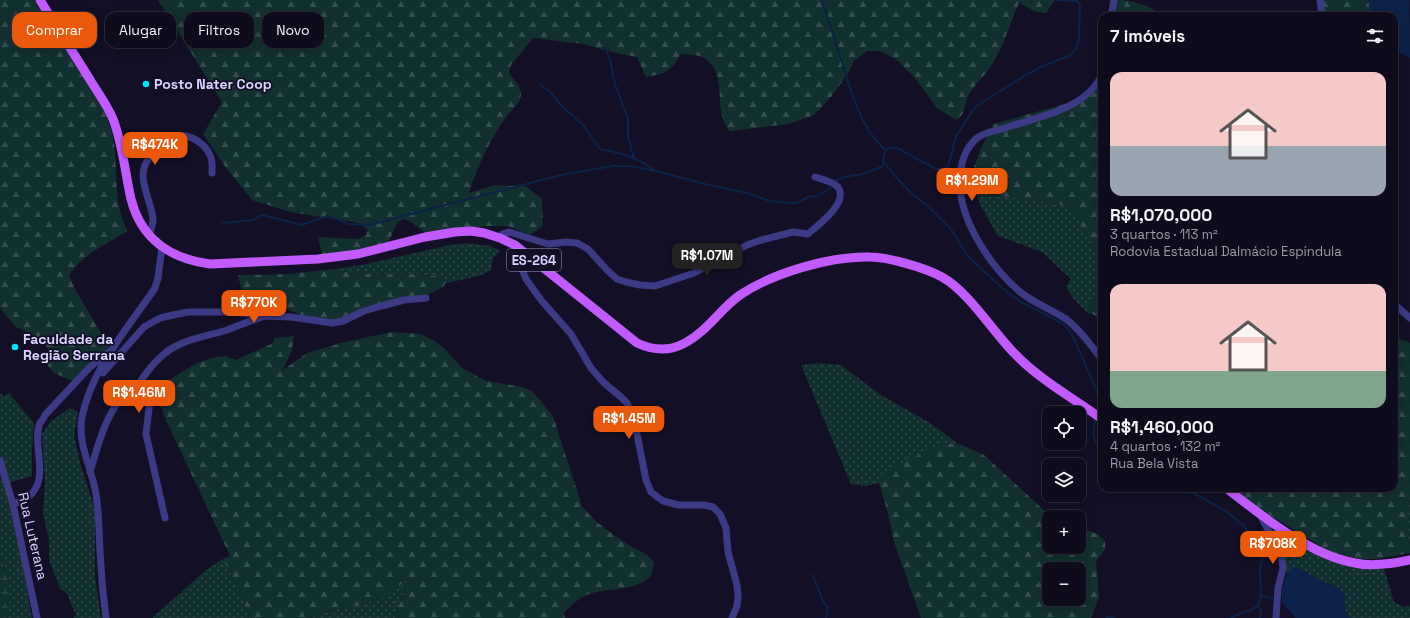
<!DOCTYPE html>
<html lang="pt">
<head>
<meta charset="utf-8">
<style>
  :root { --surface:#0e0b1c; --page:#1c1929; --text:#f1f3f6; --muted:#9b9ba3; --line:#2e2b3b; --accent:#ea580c }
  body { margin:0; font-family:"Space Grotesk",sans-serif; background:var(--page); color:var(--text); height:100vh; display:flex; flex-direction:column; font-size:15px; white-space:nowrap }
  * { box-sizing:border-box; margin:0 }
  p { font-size:13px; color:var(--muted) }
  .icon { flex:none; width:22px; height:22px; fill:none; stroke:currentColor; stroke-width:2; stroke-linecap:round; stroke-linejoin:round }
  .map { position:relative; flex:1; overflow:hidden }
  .side { position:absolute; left:1098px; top:12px; width:300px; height:480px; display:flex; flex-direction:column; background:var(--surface); border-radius:12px; box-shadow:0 2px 10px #0003,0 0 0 1px var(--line) }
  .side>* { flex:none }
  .top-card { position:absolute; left:12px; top:12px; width:380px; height:36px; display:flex; gap:8px }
  .buttons { position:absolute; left:1042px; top:406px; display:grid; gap:8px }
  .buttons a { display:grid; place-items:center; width:44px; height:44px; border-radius:8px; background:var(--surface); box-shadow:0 2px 10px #0003,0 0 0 1px var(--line); font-size:20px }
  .price { position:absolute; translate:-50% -34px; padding:0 9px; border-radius:8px; background:var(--accent); color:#fff; font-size:13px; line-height:26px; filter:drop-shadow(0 1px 2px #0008) }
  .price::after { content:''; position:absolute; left:50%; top:24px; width:12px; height:9px; margin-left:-6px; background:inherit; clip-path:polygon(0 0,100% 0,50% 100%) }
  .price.selected { background:#222; color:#fff }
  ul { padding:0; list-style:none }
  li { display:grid; align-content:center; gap:8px; height:212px; padding:0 12px }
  li span { display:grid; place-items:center; height:124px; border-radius:12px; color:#555 }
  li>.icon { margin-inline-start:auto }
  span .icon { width:72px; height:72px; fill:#fffc; stroke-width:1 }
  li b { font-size:17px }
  h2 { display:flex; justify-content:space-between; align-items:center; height:48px; padding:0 12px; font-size:17px }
  .chip { padding:0 14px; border-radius:12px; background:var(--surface); box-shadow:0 2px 10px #0003,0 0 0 1px var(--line); font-size:14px; line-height:36px }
  .chip.selected { background:var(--accent); color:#fff }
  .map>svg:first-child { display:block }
</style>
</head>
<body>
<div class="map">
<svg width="1410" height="618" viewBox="0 0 1410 618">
  <defs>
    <pattern id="grass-dots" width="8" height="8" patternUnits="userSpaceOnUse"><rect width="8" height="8" fill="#12302f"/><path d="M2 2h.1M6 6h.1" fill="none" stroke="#344d4e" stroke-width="1.8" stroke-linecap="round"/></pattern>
    <pattern id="forest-firs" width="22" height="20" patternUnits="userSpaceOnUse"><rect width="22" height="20" fill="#12302f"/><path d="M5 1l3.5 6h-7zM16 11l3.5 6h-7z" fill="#344d4e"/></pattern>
    <pattern id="wetland-marsh" width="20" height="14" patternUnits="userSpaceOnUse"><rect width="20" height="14" fill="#12302f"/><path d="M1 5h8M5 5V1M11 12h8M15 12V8" fill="none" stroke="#344d4e"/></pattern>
  </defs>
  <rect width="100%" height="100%" fill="#130f26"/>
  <path fill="url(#grass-dots)" d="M975 192 1071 206 1092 244 1102 258V298H1098L1089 303 1090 313 1089 314 1074 299 1066 287 1071 279 1042 252 998 236 982 208Z
    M466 243 490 246 500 251 493 258 491 270 479 276 446 283 442 277C413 272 384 276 354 273 347 273 340 270 333 269L362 265 450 245Z
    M820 363 841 365 881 395 930 423 957 443 942 444 879 477V483L866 486 851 484 801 365Z
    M0 393 4 396 9 393 34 423 32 450V476L8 483 32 618H7C12 591 10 580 0 555Z
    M70 408 78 412 74 436 81 466 94 506 95 518V577L101 618H73L76 615 67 594 60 588 49 560V540L43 513 45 481 42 434 51 421Z
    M1410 500V540L1407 537 1406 513Z
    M1272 526 1306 546 1383 566 1394 602 1404 607 1410 606V618H1349L1345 609V595L1337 587 1320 581 1303 570 1287 573V574C1282 567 1284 563 1283 555 1282 545 1276 535 1272 526Z
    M223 559 251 618H152L206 570Z
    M408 578 395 618H309L318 614 340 608 346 609 354 607 384 597Z"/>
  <path fill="url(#forest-firs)" fill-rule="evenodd" d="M0 0H34L98 100C106 114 112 127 114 143 118 173 113 204 128 231 108 243 81 255 69 276L75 289 111 350 73 381 54 373 48 366C49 359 50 350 45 344 41 338 24 329 17 328L0 308Z
    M158 0H1055L1046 13 1036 12 1019 3C1010 24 1003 48 991 66 984 77 974 85 968 96 964 105 966 115 956 120L937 108 915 78 896 59 879 51H867L854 61 848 73 831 97 814 115 789 124 730 131C711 113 730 73 704 58 698 54 687 55 680 54 672 72 664 74 646 77L637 57 616 53 584 44 533 38 511 65 509 72C512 79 520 84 521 93 522 102 512 109 507 116 490 139 478 165 469 193L496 185 511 186 521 184 527 187 542 199 543 226 530 235 508 226H485L429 235 409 221 403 219 397 223 384 252 324 262 318 237 358 239 366 235 368 230 360 223 290 212 252 200 224 165 203 134 222 102Z
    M1117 0C1135 0 1149 6 1164 16H1115Z
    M1319 0H1368L1372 16H1320Z
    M1102 84V258L1092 244 1071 206 975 192 974 167 982 146 994 124 1089 97Z
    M333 269C340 270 347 273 354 273 384 276 413 272 442 277L446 283 443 287 427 295 352 317 320 323 285 308 246 310 238 275 289 274Z
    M1099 297 1102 298V319L1090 313 1089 303Z
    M392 332 420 334 433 340 445 349 462 368 486 381 523 387 533 392 553 416 582 506C594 522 612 534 629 545 640 552 647 552 654 563 653 568 652 575 649 578 633 591 608 588 589 594 578 598 572 605 564 613L565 618H395L408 579 384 597 354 607 346 609 339 608 318 614 309 618H251L223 559 230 556 164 416 157 393 164 383 197 363 216 357 225 356 236 360 273 343 274 338 294 336 292 350 283 370 307 353 341 343Z
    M1394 336 1410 343V500L1406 513 1407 537 1410 540V553L1376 559H1359L1333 553 1307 538 1227 488H1394Z
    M957 443 984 455 1047 513 1053 517H1049V547H1079V528C1089 531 1111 535 1104 551 1102 554 1098 558 1096 561L1099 597 1091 618H921L894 542 888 513 879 483V477L886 471 942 444ZM1049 569H1079V599H1049Z"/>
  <path fill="url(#wetland-marsh)" d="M0 555C10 581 12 591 7 618H0Z"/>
  <path fill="#0c2248" d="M1368 0H1409L1410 58 1394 50V16H1372Z
    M1295 567 1303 570 1320 581 1337 587 1341 590 1345 595V609L1349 618H1295C1293 612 1286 609 1283 603 1279 595 1285 570 1295 567Z"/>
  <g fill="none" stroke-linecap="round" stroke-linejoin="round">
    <path stroke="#0c2248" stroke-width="2" d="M822 0C828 20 835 39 841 59 850 88 861 131 886 150
      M605 47 610 60 615 84 628 119V136L634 159
      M540 85 549 91 563 107 584 126 600 149C617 152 640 158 654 170
      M884 162 895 176 911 193 929 207 951 229 967 255 1003 289 1021 302 1062 323 1069 330 1074 339 1096 389 1099 403 1097 412
      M835 181 845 177 864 174 883 166C884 155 883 145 897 148L936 169H943L946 168 949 164 956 136 975 107 1024 76 1041 67 1071 55 1077 47 1079 39 1080 4 1077 1 1057 0
      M223 223 252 220 262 215 302 225 327 216 349 224 369 225 561 175 613 166H629L656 171 705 184 747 193 769 201 790 203H797L808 197 817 196 831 188
      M1096 418C1092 434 1092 439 1102 452
      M1171 488 1193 493 1226 511 1244 526 1262 548 1263 556 1260 570 1261 596 1258 605 1251 610 1243 612 1231 618
      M813 575 822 599 828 608 826 618
      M1261 596 1270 598
      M1258 605 1261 611 1260 618
      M1106 618 1108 617 1114 618"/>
    <path stroke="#3d3a85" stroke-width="7" d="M1320 0 1322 16
      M1111 16 1114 0
      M1102 74C1087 110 1036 117 1002 129 994 131 983 133 977 138 964 149 960 167 960 182 959 220 991 267 1019 291 1033 303 1051 309 1066 319 1080 330 1091 345 1102 360
      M149 234C151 230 153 224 153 219 152 204 138 180 145 165 147 160 151 156 155 153 162 145 170 138 180 136 191 134 206 145 210 155 213 161 212 167 212 173
      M500 238 502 234 509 232 548 244 566 242 577 243 588 249 607 270 617 279 626 282 640 285 655 286 694 273 747 245 758 241 793 232 808 234C818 225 849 203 838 187 834 182 822 179 815 177
      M515 245 519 262 526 279 541 300 571 334 591 368 603 382 622 398 627 403 632 415 637 434 646 480 651 492 663 501 679 505H704L713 507 720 514 726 528 728 552 737 585 738 597 737 606 732 618
      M1394 304 1410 318
      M103 373 144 327 160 318 173 315 188 312H233L264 316 291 317 333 323 343 321 364 311 381 306 404 300 426 298
      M138 385C145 374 153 363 164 354 182 339 205 337 227 330 238 326 250 321 262 317
      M0 461 13 504 37 618
      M90 472C99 442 108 401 138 385L144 388 148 393 150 400 146 434 165 518
      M13 504C18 502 23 501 27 498 52 480 31 445 40 423 42 421 44 418 45 415L89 368 109 352
      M1260 515 1279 550 1282 560 1283 568 1278 588 1276 618
      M106 618C103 596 101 574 100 551 99 532 99 513 96 494 92 468 77 444 82 417 92 368 128 328 155 288L158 278 162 247"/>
    <path stroke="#c25bff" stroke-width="9" d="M40 0C57 28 75 55 92 83 99 94 108 107 113 119 123 145 125 173 131 199 141 239 171 259 210 264L318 259 358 254 425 237 455 232 471 231 484 233 500 238 515 245 637 343C652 350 667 352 683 344 706 333 720 309 740 295 773 273 830 256 870 257 888 257 926 268 942 277 969 292 993 332 1015 354 1040 380 1073 398 1102 419
      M1226 488C1261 515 1311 556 1355 563 1373 567 1392 564 1410 560"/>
  </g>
  <g fill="#00e5ff" stroke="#130f26" stroke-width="1.5">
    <circle cx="146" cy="84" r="4"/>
    <circle cx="15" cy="347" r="4"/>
  </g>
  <g text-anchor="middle" stroke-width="3.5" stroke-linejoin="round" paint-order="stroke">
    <rect fill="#130f26" stroke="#9e99be" stroke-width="1" x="507" y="249" width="54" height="22" rx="3"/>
    <g font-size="13" font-weight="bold" fill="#d9d4ff">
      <text x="534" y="265">ES-264</text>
    </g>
    <g font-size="14" font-weight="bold" fill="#d9d4ff" stroke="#130f26" text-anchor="start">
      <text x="154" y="89">Posto Nater Coop</text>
      <text x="23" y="344">Faculdade da<tspan x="23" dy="16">Região Serrana</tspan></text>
    </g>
    <g font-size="14" fill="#d9d4ff" stroke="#130f26">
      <text transform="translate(33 536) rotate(77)" y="5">Rua Luterana</text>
    </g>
  </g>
</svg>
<div class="buttons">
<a><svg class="icon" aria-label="locate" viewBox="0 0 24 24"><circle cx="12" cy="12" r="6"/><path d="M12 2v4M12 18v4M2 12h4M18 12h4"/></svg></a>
<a><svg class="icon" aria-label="layers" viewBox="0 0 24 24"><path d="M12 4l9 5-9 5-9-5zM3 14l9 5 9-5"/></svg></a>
<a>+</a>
<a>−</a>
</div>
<b class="price" style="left:155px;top:166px">R$474K</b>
<b class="price" style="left:972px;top:202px">R$1.29M</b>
<b class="price selected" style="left:707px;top:277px">R$1.07M</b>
<b class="price" style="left:254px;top:324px">R$770K</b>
<b class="price" style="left:139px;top:414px">R$1.46M</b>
<b class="price" style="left:629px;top:440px">R$1.45M</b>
<b class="price" style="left:1273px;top:565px">R$708K</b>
<div class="top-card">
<a class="chip selected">Comprar</a>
<a class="chip">Alugar</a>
<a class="chip">Filtros</a>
<a class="chip">Novo</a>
</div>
<section class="side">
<h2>7 imóveis<svg class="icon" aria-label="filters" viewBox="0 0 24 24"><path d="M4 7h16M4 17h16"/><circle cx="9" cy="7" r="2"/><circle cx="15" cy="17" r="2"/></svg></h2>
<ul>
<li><span style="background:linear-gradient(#f6c9c9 60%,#9aa5b1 0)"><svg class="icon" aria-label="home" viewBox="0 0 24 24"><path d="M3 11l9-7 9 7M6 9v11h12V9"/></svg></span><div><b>R$1,070,000</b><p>3 quartos · 113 m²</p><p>Rodovia Estadual Dalmácio Espíndula</p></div></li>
<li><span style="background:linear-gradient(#f6c9c9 70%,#7fa58c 0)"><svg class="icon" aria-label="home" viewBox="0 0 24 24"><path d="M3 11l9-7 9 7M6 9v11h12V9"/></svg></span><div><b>R$1,460,000</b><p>4 quartos · 132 m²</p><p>Rua Bela Vista</p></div></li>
</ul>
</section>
</div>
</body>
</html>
